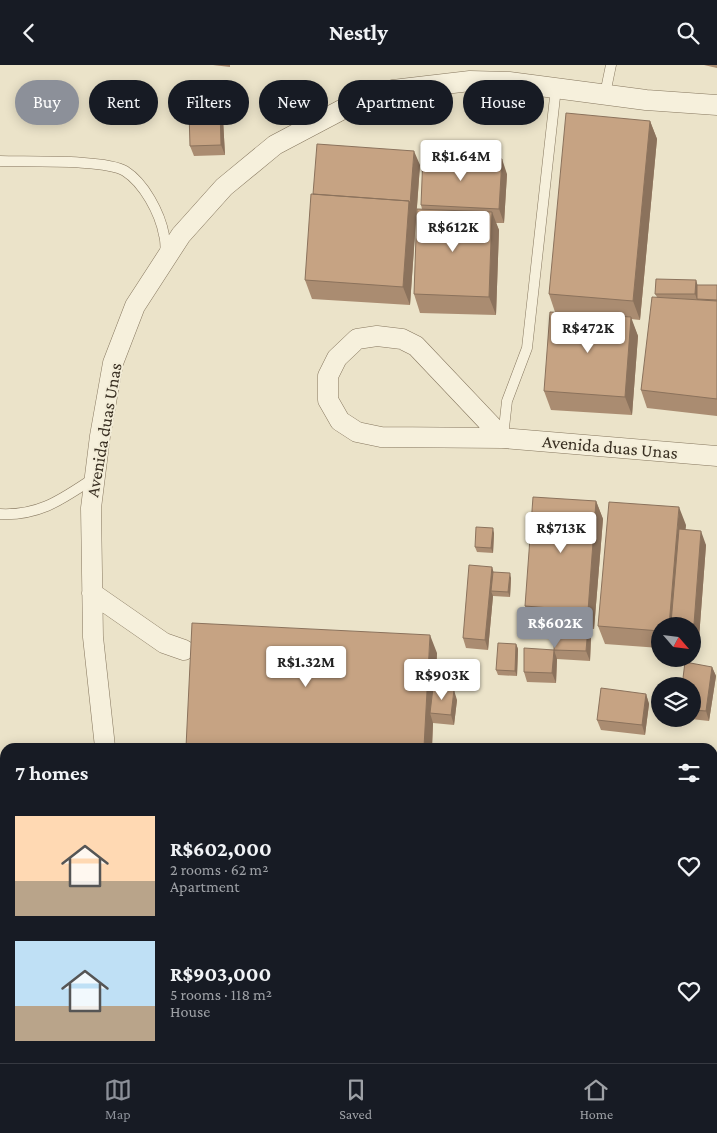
<!DOCTYPE html>
<html lang="en">
<head>
<meta charset="utf-8">
<style>
  :root { --surface:#171b24; --page:#20242c; --text:#f1f3f6; --muted:#9ea1a6; --line:#363941; --accent:#8c9099 }
  body { margin:0; font-family:"Crimson Pro",serif; background:var(--page); color:var(--text); height:100vh; display:flex; flex-direction:column; font-size:19px; white-space:nowrap }
  * { box-sizing:border-box; margin:0 }
  p { font-size:16px; color:var(--muted) }
  .icon { flex:none; width:28px; height:28px; fill:none; stroke:currentColor; stroke-width:2; stroke-linecap:round; stroke-linejoin:round }
  .map { position:relative; flex:1; overflow:hidden }
  .drawer { position:absolute; left:0px; top:678px; width:718px; height:321px; display:flex; flex-direction:column; background:var(--surface); border-radius:15px 15px 0 0; box-shadow:0 2px 12px #0003 }
  .drawer>* { flex:none }
  .banner { position:absolute; left:15px; top:15px; width:688px; height:45px; display:flex; gap:10px }
  .needle { width:32px; rotate:118deg }
  .fabs { position:absolute; left:651px; top:552px; display:grid; gap:10px }
  .fabs a { display:grid; place-items:center; width:50px; height:50px; border-radius:50%; background:var(--surface); box-shadow:0 2px 12px #0003; font-size:25px }
  .price { position:absolute; translate:-50% -42px; padding:0 11px; border-radius:5px; background:#fff; color:#222; font-size:16px; line-height:32px; filter:drop-shadow(0 1px 2px #0008) }
  .price::after { content:''; position:absolute; left:50%; top:30px; width:15px; height:11px; margin-left:-8px; background:inherit; clip-path:polygon(0 0,100% 0,50% 100%) }
  .price.selected { background:var(--accent); color:#fff }
  ul { padding:0; list-style:none }
  li { display:flex; align-items:center; gap:15px; height:125px; padding:0 15px }
  li span { display:grid; place-items:center; flex:none; width:140px; height:100px; border-radius:0px; color:#555 }
  li>.icon { margin-inline-start:auto }
  span .icon { width:60px; height:60px; fill:#fffc; stroke-width:1 }
  li b { font-size:21px }
  h2 { display:flex; justify-content:space-between; align-items:center; height:60px; padding:0 15px; font-size:21px }
  .chip { padding:0 18px; border-radius:22px; background:var(--surface); box-shadow:0 2px 12px #0003; font-size:18px; line-height:45px }
  .chip.selected { background:var(--accent); color:#fff }
  header { display:flex; justify-content:space-between; align-items:center; height:65px; padding:0 15px; background:var(--surface); font-size:22px; font-weight:700 }
  .menu { display:flex; justify-content:space-around; align-items:center; height:70px; border-top:1px solid var(--line); background:var(--surface); font-size:14px; color:var(--muted) }
  .menu a { display:grid; justify-items:center; gap:2px }
  .menu .selected { color:var(--accent) }
  .map>svg:first-child { display:block }
</style>
</head>
<body>
<header><svg class="icon" aria-label="back" viewBox="0 0 24 24"><path d="M15 5l-7 7 7 7"/></svg>Nestly<svg class="icon" aria-label="search" viewBox="0 0 24 24"><circle cx="10" cy="10" r="6"/><path d="M15 15l6 6"/></svg></header>
<div class="map">
<svg width="717" height="998" viewBox="0 0 717 998">
  <rect width="100%" height="100%" fill="#ebe3c9"/>
  <g fill="none" stroke-linecap="round" stroke-linejoin="round">
    <defs>
      <path id="lane" d="M605 29 611 0
        M0 96C26 97 106 94 125 106 144 118 160 148 164 170 166 176 165 182 166 189
        M503 372 507 336 527 283 556 23
        M0 449C40 451 62 434 94 413
        M288 998V994"/>
      <path id="street" d="M503 373 416 281 402 274 377 271 357 274 337 293 328 311V335L340 356 357 367 381 372 503 373 717 391
        M92 528 164 578 184 585
        M105 682 93 572 91 443 100 371 113 298 135 241 181 170 224 122 275 80 347 42 393 25 470 16 509 17 646 35 717 40
        M80 998 83 994"/>
    </defs>
    <use href="#lane" stroke="#86775f" stroke-width="11"/>
    <use href="#street" stroke="#86775f" stroke-width="21"/>
    <use href="#lane" stroke="#f6f0dc" stroke-width="10"/>
    <use href="#street" stroke="#f6f0dc" stroke-width="20"/>
  </g>
  <path fill="#aa8c71" d="M213 0H230V2Z
    M704 0H717V3Z
    M223 54 225 90 194 91 190 81Z
    M650 56 657 74 640 255 631 254 638 271 632 350 551 345 544 326 573 249 555 247 549 229Z
    M420 100 410 240 312 234 305 215 313 129Z
    M507 109 504 158H496L499 165 496 250 420 248 414 229 422 144 421 140Z
    M696 215 697 220H717V351L647 343 641 325 657 232 655 229Z
    M596 436 603 454 594 564H588L591 573 590 596 557 594 556 618 527 617 524 607 554 585 555 561 531 560 525 541Z
    M686 460 685 464 706 480 699 573H692V561H660V583L605 579 598 561Z
    M494 468 493 488 477 487 475 482Z
    M492 502 493 507 511 513 510 532 493 531 488 585 466 583 463 573Z
    M516 579 518 584 517 611 498 610 496 605Z
    M437 588 435 623 457 635 454 660 433 658 432 682H186Z
    M712 602 716 611 709 656 691 654H692V621Z
    M646 629 649 639 645 670 601 665 597 655Z
    M309 994H401V998H340L309 995Z"/>
  <path fill="#8b725c" d="M220 44 223 54 225 90 221 80Z
    M650 56 657 74 640 255 633 236Z
    M414 86 420 100 416 154 410 140Z
    M502 94 507 109 504 158 499 144Z
    M409 136 416 154 410 240 403 222Z
    M492 147 499 165 496 250 489 232Z
    M696 215 699 225V239L695 229Z
    M631 252 638 271 632 350 625 332Z
    M596 436 603 454 594 564 588 546Z
    M679 442 686 460 678 558H671L673 561H669Z
    M493 463 494 468 493 488 491 483Z
    M701 466 706 480 699 573 694 559Z
    M492 502 495 512 491 526 493 531 488 585 485 575Z
    M510 508 511 513 510 532 508 527Z
    M588 563 591 573 590 596 586 586Z
    M430 570 437 588 434 648H430L433 658 432 682H424Z
    M516 579 518 584 517 611 515 606Z
    M554 585 557 594 556 618 552 608Z
    M712 602 716 611 709 656 706 646Z
    M454 625 457 635 454 660 451 650Z
    M646 629 649 639 645 670 642 660Z
    M397 994H401V998H398Z"/>
  <path fill="#c6a383" stroke="#8b725c" d="M220 44 221 80 190 81 189 46Z
    M566 48 650 56 633 236 549 229Z
    M317 79 414 86 410 140 409 136 313 129Z
    M423 90 502 94 499 144 421 140Z
    M311 129 409 136 403 222 305 215Z
    M417 144 492 147 489 232 414 229Z
    M656 214 696 215 695 229H655Z
    M697 220H717V235L697 234Z
    M652 232 717 236V334L641 325Z
    M550 247 631 252 625 332 544 326Z
    M533 432 596 436 588 546 525 541Z
    M609 437 679 442 669 561H660V566L598 561Z
    M476 462 493 463 491 483 475 482Z
    M679 464 701 466 694 559 671 558Z
    M469 500 492 502 485 575 463 573Z
    M493 507 510 508 508 527 491 526Z
    M192 558 430 570 424 682H186Z
    M555 561 588 563 586 586 554 585 552 608 524 607V583L554 585Z
    M498 578 516 579 515 606 496 605Z
    M685 597 712 602 706 646 692 645V621H682Z
    M433 623 454 625 451 650 430 648Z
    M601 623 646 629 642 660 597 655Z"/>
  <g text-anchor="middle" stroke-width="4" stroke-linejoin="round" paint-order="stroke">
    <g font-size="18" fill="#382e21" stroke="#f3edd8">
      <text transform="translate(104 365) rotate(-80)" y="6">Avenida duas Unas</text>
      <text transform="translate(610 382) rotate(5)" y="6">Avenida duas Unas</text>
    </g>
  </g>
</svg>
<div class="fabs">
<a><svg class="needle" viewBox="-14 -14 28 28"><path d="M0-13l5 13h-10z" fill="#e53935"/><path d="M0 13l5-13h-10z" fill="#9ea1a6"/></svg></a>
<a><svg class="icon" aria-label="layers" viewBox="0 0 24 24"><path d="M12 4l9 5-9 5-9-5zM3 14l9 5 9-5"/></svg></a>
</div>
<b class="price" style="left:461px;top:117px">R$1.64M</b>
<b class="price" style="left:453px;top:188px">R$612K</b>
<b class="price" style="left:588px;top:289px">R$472K</b>
<b class="price" style="left:561px;top:489px">R$713K</b>
<b class="price selected" style="left:555px;top:584px">R$602K</b>
<b class="price" style="left:306px;top:623px">R$1.32M</b>
<b class="price" style="left:442px;top:636px">R$903K</b>
<div class="banner">
<a class="chip selected">Buy</a>
<a class="chip">Rent</a>
<a class="chip">Filters</a>
<a class="chip">New</a>
<a class="chip">Apartment</a>
<a class="chip">House</a>
</div>
<section class="drawer">
<h2>7 homes<svg class="icon" aria-label="filters" viewBox="0 0 24 24"><path d="M4 7h16M4 17h16"/><circle cx="9" cy="7" r="2"/><circle cx="15" cy="17" r="2"/></svg></h2>
<ul>
<li><span style="background:linear-gradient(#ffd9b3 65%,#b9a48a 0)"><svg class="icon" aria-label="home" viewBox="0 0 24 24"><path d="M3 11l9-7 9 7M6 9v11h12V9"/></svg></span><div><b>R$602,000</b><p>2 rooms · 62 m²</p><p>Apartment</p></div><svg class="icon" aria-label="heart" viewBox="0 0 24 24"><path d="M12 20l-8-8c-3-5 5-10 8-4 3-6 11-1 8 4z"/></svg></li>
<li><span style="background:linear-gradient(#bfe0f5 65%,#b9a48a 0)"><svg class="icon" aria-label="home" viewBox="0 0 24 24"><path d="M3 11l9-7 9 7M6 9v11h12V9"/></svg></span><div><b>R$903,000</b><p>5 rooms · 118 m²</p><p>House</p></div><svg class="icon" aria-label="heart" viewBox="0 0 24 24"><path d="M12 20l-8-8c-3-5 5-10 8-4 3-6 11-1 8 4z"/></svg></li>
</ul>
</section>
</div>
<nav class="menu">
<a class="selected"><svg class="icon" aria-label="map" viewBox="0 0 24 24"><path d="M3 6l6-2 6 2 6-2v14l-6 2-6-2-6 2zM9 4v14M15 6v14"/></svg>Map</a>
<a><svg class="icon" aria-label="saved" viewBox="0 0 24 24"><path d="M7 4h10v16l-5-4-5 4z"/></svg>Saved</a>
<a><svg class="icon" aria-label="home" viewBox="0 0 24 24"><path d="M3 11l9-7 9 7M6 9v11h12V9"/></svg>Home</a>
</nav>
</body>
</html>
